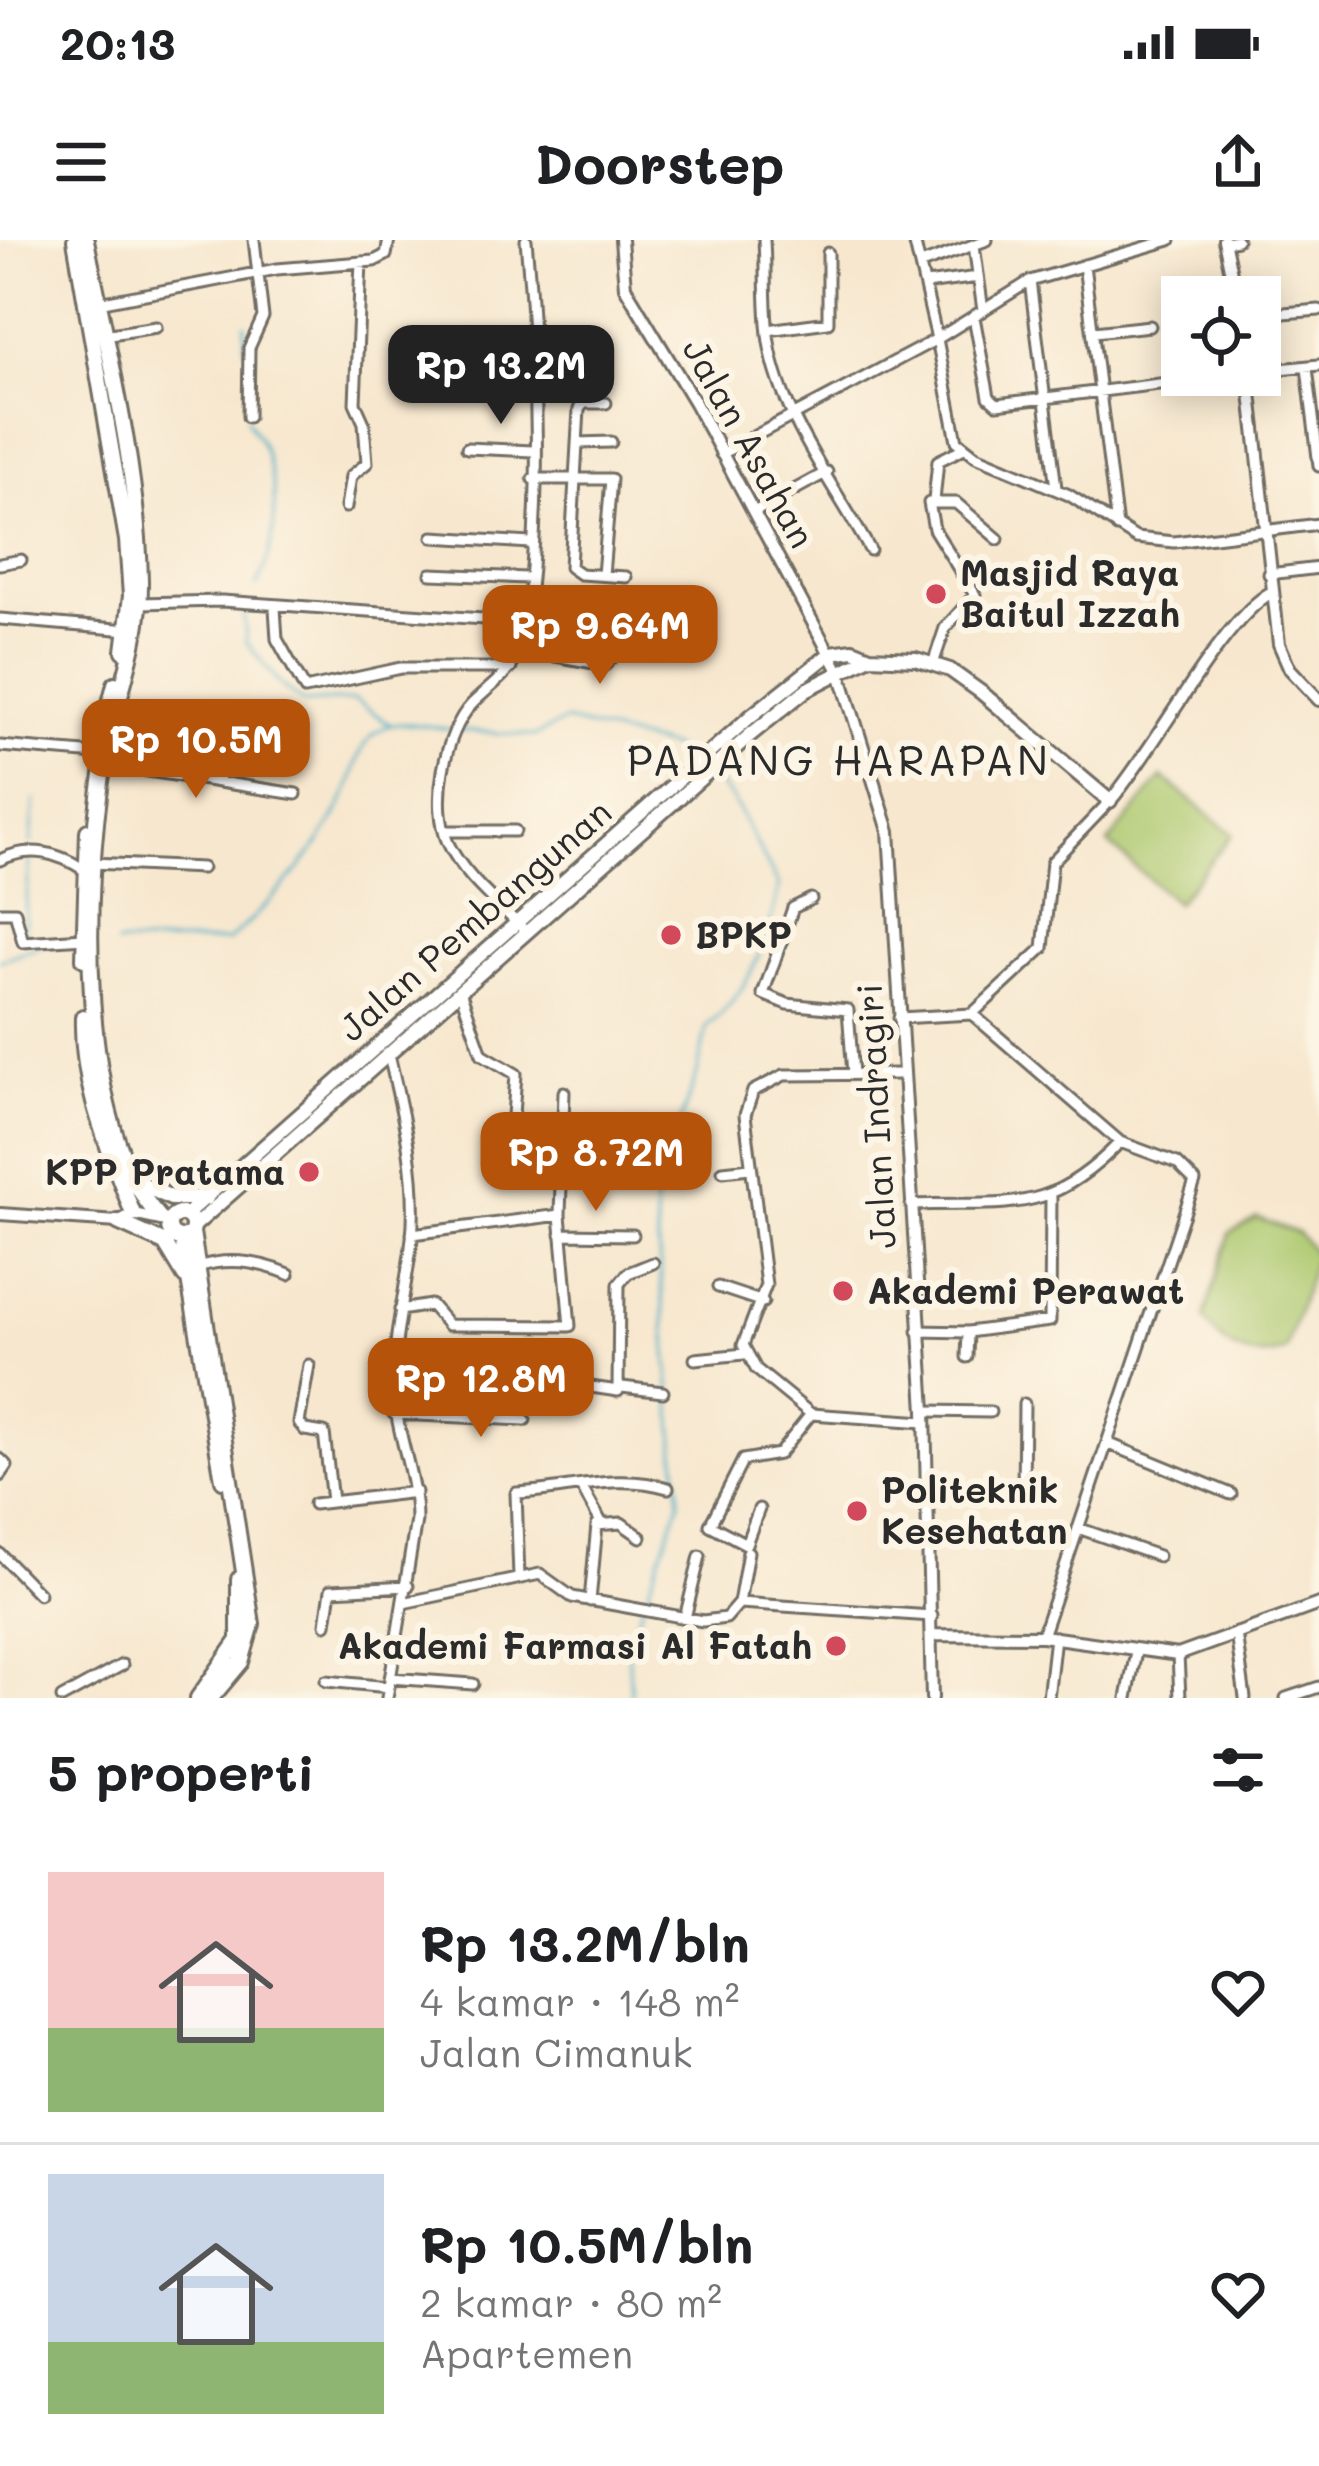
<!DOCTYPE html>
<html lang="id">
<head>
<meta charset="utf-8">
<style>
  :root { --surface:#fff; --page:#f2f2f2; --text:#202124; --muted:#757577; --line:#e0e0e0; --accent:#b45309 }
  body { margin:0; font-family:Mali,sans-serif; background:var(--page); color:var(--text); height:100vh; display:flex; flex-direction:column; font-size:45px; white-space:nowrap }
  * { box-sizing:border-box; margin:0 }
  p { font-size:39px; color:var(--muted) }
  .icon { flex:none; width:66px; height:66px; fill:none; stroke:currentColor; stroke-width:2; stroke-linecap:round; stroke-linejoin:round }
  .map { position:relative; height:1458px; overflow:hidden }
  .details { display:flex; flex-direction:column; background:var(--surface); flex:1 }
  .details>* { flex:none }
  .controls { position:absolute; left:1161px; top:36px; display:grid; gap:24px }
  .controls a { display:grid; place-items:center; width:120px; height:120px; border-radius:0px; background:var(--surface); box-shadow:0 6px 30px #0003; font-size:60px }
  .price { position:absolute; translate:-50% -102px; padding:0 27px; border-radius:24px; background:var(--accent); color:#fff; font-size:39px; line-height:78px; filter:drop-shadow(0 3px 6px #0008) }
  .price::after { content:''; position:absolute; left:50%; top:72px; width:36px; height:27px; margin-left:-18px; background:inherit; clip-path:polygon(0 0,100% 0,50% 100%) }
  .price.current { background:#222; color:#fff }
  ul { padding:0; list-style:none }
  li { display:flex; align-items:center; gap:36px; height:300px; padding:0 48px }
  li+li { border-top:3px solid var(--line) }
  li span { display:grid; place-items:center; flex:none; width:336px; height:240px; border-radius:0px; color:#555 }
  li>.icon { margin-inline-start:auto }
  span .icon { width:144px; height:144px; fill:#fffc; stroke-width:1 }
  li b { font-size:51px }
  h2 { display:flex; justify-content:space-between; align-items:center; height:144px; padding:0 48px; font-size:51px }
  .status { display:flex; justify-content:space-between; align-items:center; height:84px; padding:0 60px; background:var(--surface); direction:ltr }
  .status svg { height:33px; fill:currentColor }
  header { display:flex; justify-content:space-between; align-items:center; height:156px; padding:0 48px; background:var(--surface); font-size:54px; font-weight:700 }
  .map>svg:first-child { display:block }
</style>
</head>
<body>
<div class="status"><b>20:13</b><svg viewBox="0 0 49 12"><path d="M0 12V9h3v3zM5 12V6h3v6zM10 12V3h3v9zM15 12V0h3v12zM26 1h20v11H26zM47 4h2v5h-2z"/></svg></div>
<header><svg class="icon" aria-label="menu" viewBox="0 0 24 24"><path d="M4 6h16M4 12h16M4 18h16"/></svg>Doorstep<svg class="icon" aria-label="share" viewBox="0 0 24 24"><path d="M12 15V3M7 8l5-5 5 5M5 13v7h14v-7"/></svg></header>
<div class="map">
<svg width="1319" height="1458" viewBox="0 0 1319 1458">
  <rect width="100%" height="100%" fill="#fcf5e5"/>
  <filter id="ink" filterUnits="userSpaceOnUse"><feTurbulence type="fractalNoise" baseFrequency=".00833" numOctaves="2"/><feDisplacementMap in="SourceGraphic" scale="24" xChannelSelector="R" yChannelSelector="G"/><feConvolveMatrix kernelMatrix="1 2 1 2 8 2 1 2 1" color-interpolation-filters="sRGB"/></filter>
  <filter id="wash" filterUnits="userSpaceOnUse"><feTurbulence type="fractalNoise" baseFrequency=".004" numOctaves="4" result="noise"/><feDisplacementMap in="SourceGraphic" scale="48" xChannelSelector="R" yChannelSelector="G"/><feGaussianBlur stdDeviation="2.7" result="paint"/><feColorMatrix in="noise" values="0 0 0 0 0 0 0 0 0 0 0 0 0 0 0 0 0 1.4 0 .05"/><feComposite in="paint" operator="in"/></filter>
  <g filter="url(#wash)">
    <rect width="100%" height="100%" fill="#f7e7ce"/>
    <path fill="#adc970" stroke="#6c7a4e" stroke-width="3" d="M1162 537 1233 594 1176 663 1108 603Z
      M1257 978 1298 993 1316 1015 1286 1110C1251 1124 1222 1108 1204 1078L1230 993Z"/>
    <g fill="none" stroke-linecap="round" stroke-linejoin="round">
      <path stroke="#46adc6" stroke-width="3" d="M245 109V84
        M247 178C250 189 257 194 261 203 280 246 279 305 256 346
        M244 374 246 402 282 446 304 463 354 460 389 483
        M459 490 535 496 565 481 674 508 692 519
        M31 603 35 559
        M24 692 30 618
        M116 704 228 701C272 662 320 612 345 557 357 532 355 501 385 487 402 480 431 487 450 489
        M0 720 43 705H82
        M631 1458 628 1405 680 1262 654 956 697 834 707 786C751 752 768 699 779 646L733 560 717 542"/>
    </g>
  </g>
  <g filter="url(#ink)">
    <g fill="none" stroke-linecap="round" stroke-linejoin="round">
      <defs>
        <path id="minor" d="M764 0C766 33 764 69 769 102 780 175 835 246 870 310
          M1170 0 1030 41 937 99 957 201 976 216 1069 255 1136 298 1174 302 1319 284
          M1225 2 1237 0
          M974 5 983 71
          M921 24 987 0
          M1084 25 1117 287
          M1030 41 1056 248
          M926 44 978 37
          M98 63 277 29 374 21 386 15 389 0
          M1260 75 1319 70
          M974 77 989 157 997 164 1232 135
          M768 90 828 82V13
          M1094 92 1150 86
          M104 95 156 87
          M1307 128 1319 226
          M1260 131 1319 125
          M466 149 532 150
          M606 163H584L579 169 570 327 580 334 626 337
          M248 177 249 108 263 77 254 0
          M577 203 611 202
          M467 208 533 211
          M721 214 937 99 914 0
          M533 239H611L603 335
          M934 261 938 221 964 208
          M346 267 351 236 367 223 364 183 355 163 361 22
          M754 272 827 232
          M433 297 530 303
          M0 324 21 320
          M431 334 527 338
          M1269 334 1319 328
          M139 363 222 361 526 382
          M527 364 639 386
          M275 368 277 399 305 449 401 428H511
          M0 379 128 390
          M522 410 605 425 611 419 618 382
          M933 424 945 388 975 355 934 289 929 263H956L998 299
          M0 506 97 514
          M103 524 296 554
          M218 542 229 501 284 496
          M444 591H515
          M0 620C30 605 58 612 86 631
          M92 623 202 628
          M811 659 793 668 763 754 787 764 848 770 853 834
          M0 672H15L23 702 84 698
          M526 692C501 666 463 636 448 603 431 565 444 493 472 464 495 441 520 428 525 393 542 270 538 124 526 0
          M460 751 482 814 516 834 511 903
          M972 774 1043 708 1052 622 1110 561
          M899 778 972 774 1120 902 1177 923 1195 941 1042 1396
          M901 834 784 835 753 851 745 875 766 1045 743 1105 756 1129 811 1174 925 1182
          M723 931 750 928
          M911 965C1009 961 1047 978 1120 902
          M412 994 560 975
          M561 994 633 995
          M198 1027C228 1017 260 1022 289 1034
          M718 1047 763 1062
          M400 1070 431 1065 448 1085 570 1086 560 975 564 852
          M918 1091 968 1092 1050 1081 1051 957
          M967 1117 968 1092
          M695 1119 744 1114
          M309 1125 299 1183 305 1190 324 1193 332 1261
          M622 1147 663 1152
          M925 1171 990 1172
          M394 1174 440 1176 436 1130 443 1125 618 1151 619 1044 628 1033 653 1023
          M440 1176 525 1180
          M1107 1203 1231 1254
          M0 1219 7 1226 0 1236
          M582 1248 601 1282
          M928 1259 1023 1252 1024 1164
          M314 1264 416 1252
          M759 1269 746 1304 710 1285 743 1220 779 1214 811 1174
          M1078 1288 1158 1316
          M0 1314 39 1354
          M519 1337 516 1253C569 1251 616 1232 668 1248
          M590 1361 597 1285 621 1283 641 1297
          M403 1363 540 1334 572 1357 703 1381 726 1378 739 1363 932 1376
          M739 1363 748 1312
          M685 1378 700 1316
          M326 1384 331 1350 408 1346
          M1236 1393 1245 1458
          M392 1414 460 1410
          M1178 1415 1180 1458
          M390 1438 473 1444
          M326 1441 389 1447
          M62 1458 122 1425
          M387 1458 416 1280C416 1232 394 1191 394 1144 393 1094 407 1047 412 998 418 936 403 874 389 815
          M1048 1458 1055 1397
          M1127 1458 1136 1412
          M1286 1458 1319 1447"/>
        <path id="tertiary" d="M621 0 625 47 695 163 840 433 889 591 925 1171 932 1458
          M1224 0 1236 57
          M1249 135 1279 404 1290 429 1319 460
          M1110 561C1155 510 1221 380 1272 352
          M0 974 118 982 133 974 170 982
          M933 1395 1042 1396 1178 1415 1319 1364"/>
        <path id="secondary" d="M186 975 751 476 831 413 853 410 870 417 916 419 950 430 982 453 1110 561
          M193 987 749 496 806 450 870 417"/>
        <path id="primary" d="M75 0 127 300 131 356 124 411
          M86 0C108 111 138 228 140 341 141 407 113 464 103 528 84 647 75 883 159 977
          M101 498 115 444
          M84 719 88 591
          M83 777C81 848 109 908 133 974
          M136 941 171 958H206
          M169 986a12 12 0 1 1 24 0a12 12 0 1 1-24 0Z
          M118 982 165 1003 185 1036
          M192 992 252 1384 241 1422 211 1458
          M182 998 223 1240
          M198 1458 239 1400V1339"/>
      </defs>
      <use href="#minor" stroke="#726d64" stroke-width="15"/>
      <use href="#tertiary" stroke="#726d64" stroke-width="16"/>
      <use href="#secondary" stroke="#726d64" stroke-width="18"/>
      <use href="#primary" stroke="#726d64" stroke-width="20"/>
      <use href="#minor" stroke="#fff" stroke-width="9"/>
      <use href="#tertiary" stroke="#fff" stroke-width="10"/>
      <use href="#secondary" stroke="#fff" stroke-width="12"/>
      <use href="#primary" stroke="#fff" stroke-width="14"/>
    </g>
  </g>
  <g fill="#d1495b" stroke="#fcf5e5" stroke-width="4.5">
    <circle cx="936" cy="354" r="12"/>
    <circle cx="671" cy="695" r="12"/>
    <circle cx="309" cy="932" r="12"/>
    <circle cx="843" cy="1051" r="12"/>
    <circle cx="857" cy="1271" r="12"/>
    <circle cx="836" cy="1406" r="12"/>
  </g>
  <g text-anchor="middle" stroke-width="12" stroke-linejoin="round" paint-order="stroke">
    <g font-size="36" fill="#2b2b2b" stroke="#fcf5e5">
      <text transform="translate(749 203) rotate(61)" y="13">Jalan Asahan</text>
      <text transform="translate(475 680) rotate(-41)" y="13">Jalan Pembangunan</text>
      <text transform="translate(876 876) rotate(-93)" y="13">Jalan Indragiri</text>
    </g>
    <g font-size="36" font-weight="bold" fill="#2b2b2b" stroke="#fcf5e5" text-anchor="start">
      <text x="960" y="346">Masjid Raya<tspan x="960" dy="41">Baitul Izzah</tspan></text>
      <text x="695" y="708">BPKP</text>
      <text x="285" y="945" text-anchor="end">KPP Pratama</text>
      <text x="867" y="1064">Akademi Perawat</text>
      <text x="881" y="1263">Politeknik<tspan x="881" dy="41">Kesehatan</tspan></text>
      <text x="812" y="1419" text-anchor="end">Akademi Farmasi Al Fatah</text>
    </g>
    <g font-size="42" letter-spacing="3" fill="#2b2b2b" stroke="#fcf5e5">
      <text x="839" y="536">PADANG HARAPAN</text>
    </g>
  </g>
</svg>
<div class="controls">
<a><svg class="icon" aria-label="locate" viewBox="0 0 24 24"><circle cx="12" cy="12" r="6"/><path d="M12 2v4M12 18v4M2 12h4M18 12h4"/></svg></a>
</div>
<b class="price current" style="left:501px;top:187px">Rp 13.2M</b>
<b class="price" style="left:600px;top:447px">Rp 9.64M</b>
<b class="price" style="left:196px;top:561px">Rp 10.5M</b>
<b class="price" style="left:596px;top:974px">Rp 8.72M</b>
<b class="price" style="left:481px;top:1200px">Rp 12.8M</b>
</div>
<section class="details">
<h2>5 properti<svg class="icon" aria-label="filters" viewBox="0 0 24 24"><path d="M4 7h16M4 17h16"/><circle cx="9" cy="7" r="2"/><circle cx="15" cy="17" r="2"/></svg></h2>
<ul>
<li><span style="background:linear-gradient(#f6c9c9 65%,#8fb573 0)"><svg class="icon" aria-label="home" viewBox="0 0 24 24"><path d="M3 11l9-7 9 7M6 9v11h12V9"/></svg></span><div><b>Rp 13.2M/bln</b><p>4 kamar · 148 m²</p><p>Jalan Cimanuk</p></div><svg class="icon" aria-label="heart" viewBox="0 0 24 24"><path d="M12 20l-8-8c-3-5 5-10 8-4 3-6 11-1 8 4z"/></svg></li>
<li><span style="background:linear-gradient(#c9d6e8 70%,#8fb573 0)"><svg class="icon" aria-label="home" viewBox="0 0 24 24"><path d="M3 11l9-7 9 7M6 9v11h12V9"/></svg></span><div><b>Rp 10.5M/bln</b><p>2 kamar · 80 m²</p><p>Apartemen</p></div><svg class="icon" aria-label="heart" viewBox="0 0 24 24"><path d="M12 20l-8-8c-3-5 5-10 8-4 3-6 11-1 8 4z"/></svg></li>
</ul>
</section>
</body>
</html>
